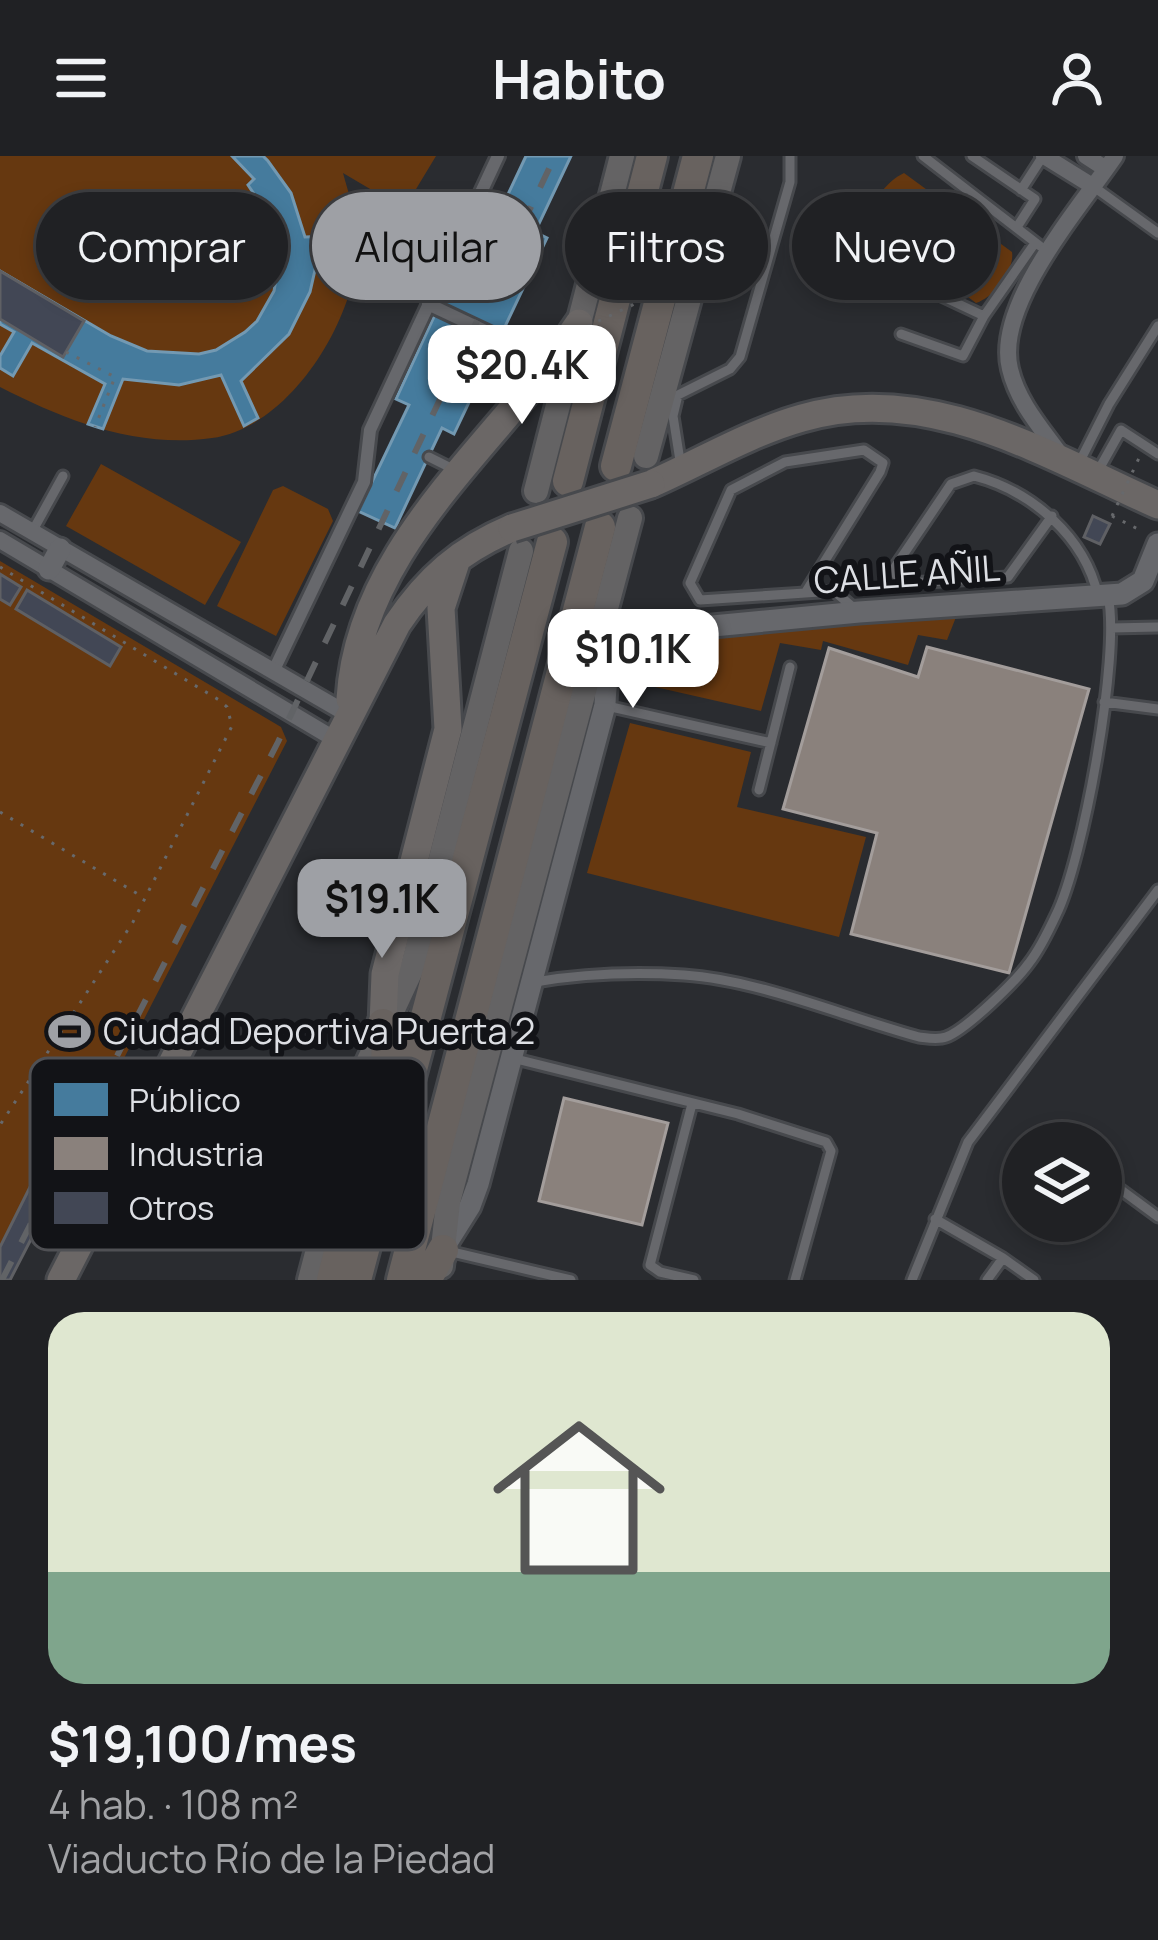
<!DOCTYPE html>
<html lang="es">
<head>
<meta charset="utf-8">
<style>
  :root { --surface:#202124; --page:#28292c; --text:#f1f3f6; --muted:#a2a3a6; --line:#3d3e41; --accent:#9ea0a5 }
  body { margin:0; font-family:Manrope,sans-serif; background:var(--page); color:var(--text); height:100vh; display:flex; flex-direction:column; font-size:45px; white-space:nowrap }
  * { box-sizing:border-box; margin:0 }
  p { font-size:39px; color:var(--muted) }
  .icon { flex:none; width:66px; height:66px; fill:none; stroke:currentColor; stroke-width:2; stroke-linecap:round; stroke-linejoin:round }
  .map { position:relative; height:1124px; overflow:hidden }
  .details { display:flex; flex-direction:column; background:var(--surface); flex:1 }
  .details>* { flex:none }
  .banner { position:absolute; left:36px; top:36px; width:1086px; height:108px; display:flex; gap:24px }
  .tools { position:absolute; left:1002px; top:966px; display:grid; gap:24px }
  .tools a { display:grid; place-items:center; width:120px; height:120px; border-radius:50%; background:var(--surface); box-shadow:0 6px 18px #0003,0 0 0 3px var(--line); font-size:60px }
  .price { position:absolute; translate:-50% -102px; padding:0 27px; border-radius:24px; background:#fff; color:#222; font-size:39px; line-height:78px; filter:drop-shadow(0 3px 6px #0008) }
  .price::after { content:''; position:absolute; left:50%; top:72px; width:36px; height:27px; margin-left:-18px; background:inherit; clip-path:polygon(0 0,100% 0,50% 100%) }
  .price.active { background:var(--accent); color:#111 }
  ul { padding:0; list-style:none }
  li { display:grid; align-content:center; gap:24px; height:636px; padding:0 48px }
  li span { display:grid; place-items:center; height:372px; border-radius:36px; color:#555 }
  li>.icon { margin-inline-start:auto }
  span .icon { width:216px; height:216px; fill:#fffc; stroke-width:1 }
  li b { font-size:51px }
  .tag { padding:0 42px; border-radius:54px; background:var(--surface); box-shadow:0 6px 18px #0003,0 0 0 3px var(--line); font-size:42px; line-height:108px }
  .tag.active { background:var(--accent); color:#111 }
  header { display:flex; justify-content:space-between; align-items:center; height:156px; padding:0 48px; background:var(--surface); font-size:54px; font-weight:700 }
  .map>svg:first-child { display:block }
</style>
</head>
<body>
<header><svg class="icon" aria-label="menu" viewBox="0 0 24 24"><path d="M4 6h16M4 12h16M4 18h16"/></svg>Habito<svg class="icon" aria-label="person" viewBox="0 0 24 24"><circle cx="12" cy="8" r="4"/><path d="M4 21q1-7 8-7t8 7"/></svg></header>
<div class="map">
<svg width="1158" height="1124" viewBox="0 0 1158 1124">
  <rect width="100%" height="100%" fill="#2a2c30"/>
  <path fill="#663810" d="M0 0H436L404 53 343 17C349 40 359 65 358 89 356 163 291 271 212 282 138 293 64 264 0 231Z
    M904 17 1012 96C1015 114 993 142 976 147L868 66C870 47 887 25 904 17Z
    M101 308 241 386 205 449 66 370Z
    M283 330 328 353 333 365 276 480 217 450 273 334Z
    M0 405 281 571 287 585 10 1124H0Z
    M958 456 947 484 918 479 908 509 823 485 821 494 780 487 761 555 642 528 649 483Z
    M630 567 751 596 737 651 866 681 839 781 587 717Z"/>
  <path fill="#457b9d" stroke="#7399b2" stroke-width="3" d="M232 0H263L268 5 291 37 305 81 358 79V91L320 92 310 136 289 178 241 225 258 262 244 270 221 219 179 229 123 223 103 273 88 268 105 228 32 187 13 220 0 212V200L14 176 0 168V115L111 180 147 195 199 198 216 194 245 176 257 165 274 135 280 100 272 65 248 29 254 23Z
    M526 0H571L535 76 547 82 454 278 442 272 395 372 358 355 409 249 396 243 480 61 494 68Z"/>
  <path fill="#8a817c" stroke="#a39d9b" stroke-width="3" d="M927 491 1089 533 1009 817 851 778 877 677 783 653 829 492 918 521Z
    M564 942 668 967 642 1069 539 1045Z"/>
  <path fill="#424755" stroke="#5f6064" stroke-width="3" d="M0 115 84 165 63 201 0 163Z
    M1093 360 1110 368 1100 388 1084 381Z
    M0 418 21 431 10 449 0 443Z
    M27 434 121 491 110 510 16 453Z
    M41 1009 63 1021 10 1124H0V1091Z"/>
  <g fill="none" stroke-linecap="round" stroke-linejoin="round">
    <defs>
      <path id="service" d="M923 0 1040 90
        M972 0 1035 43 1017 71
        M1094 31 1158 77
        M1021 34 1043 0
        M916 128 984 160 1035 87
        M901 178 963 200 984 160
        M429 301 457 315
        M1079 307 1109 248 1158 170
        M681 311 673 260 678 239 730 213 740 201 790 26V0
        M1098 315 1121 274 1158 298
        M1052 360 1008 421 910 427 896 419 895 411 951 328 974 320C1032 335 1085 381 1098 440
        M32 376 63 320
        M805 437 700 444 690 427 731 334 785 306 864 294 883 307 880 316 805 437 834 435 855 453
        M1111 472 1158 471
        M1104 546 1158 553
        M607 550 771 587
        M759 634 790 511
        M535 826C582 818 636 816 684 819 760 824 845 861 919 881 928 882 938 884 946 881 966 874 1016 825 1029 807 1040 793 1049 774 1056 759 1083 705 1121 497 1108 440
        M512 902 738 958 826 986 831 995 795 1124
        M692 948 650 1109 660 1116 694 1124
        M1120 1033 1158 1061
        M935 1063 1003 1102 987 1124
        M448 1095 571 1124
        M1003 1102 1034 1124
        M912 1124 968 986 1158 734"/>
      <path id="pedestrian" d="M428 148 500 182
        M273 516 364 326 370 274 498 0"/>
      <path id="minor" d="M1044 0 1094 31
        M1086 0 1106 13
        M1062 301C1042 273 1018 247 1010 213 994 149 1080 52 1115 0
        M0 357 349 559
        M0 384 336 584"/>
      <path id="tertiary" d="M49 413 60 393
        M443 1093 470 1050 478 1028 605 549C606 514 611 486 650 476L859 456 1122 438 1143 425 1158 388"/>
      <path id="secondary" d="M646 300 728 0
        M536 335 622 0
        M441 1110 448 1046 630 362
        M310 1124 366 911 413 810 521 395"/>
      <path id="primary" d="M651 328C701 306 749 277 802 262 928 225 1046 299 1158 349
        M350 543C359 389 499 287 579 167
        M383 868 385 818 448 573 441 452 456 406
        M61 1124 397 468C428 422 460 394 512 372"/>
      <path id="motorway" d="M616 310 698 0
        M568 325 652 0
        M332 1124 386 909 387 882 383 868
        M356 1124 552 386
        M402 1124 600 371
        M426 1124 443 1094"/>
    </defs>
    <use href="#service" stroke="#47494d" stroke-width="15"/>
    <use href="#pedestrian" stroke="#47494d" stroke-width="18"/>
    <use href="#minor" stroke="#47494d" stroke-width="22"/>
    <use href="#tertiary" stroke="#47494d" stroke-width="27"/>
    <use href="#secondary" stroke="#47494d" stroke-width="30"/>
    <use href="#primary" stroke="#47494d" stroke-width="33"/>
    <use href="#motorway" stroke="#47494d" stroke-width="36"/>
    <path stroke="#67696c" stroke-width="3" stroke-dasharray="3 9" stroke-linecap="butt" d="M66 196 115 221 95 271
      M1112 360 1142 375
      M0 411 219 544 227 551 232 570 133 766 0 969
      M0 656 143 741"/>
    <use href="#service" stroke="#67686c" stroke-width="9"/>
    <use href="#pedestrian" stroke="#67686c" stroke-width="12"/>
    <use href="#minor" stroke="#67686c" stroke-width="16"/>
    <use href="#tertiary" stroke="#67686c" stroke-width="21"/>
    <use href="#secondary" stroke="#646364" stroke-width="24"/>
    <use href="#primary" stroke="#6b6766" stroke-width="27"/>
    <use href="#motorway" stroke="#68625f" stroke-width="30"/>
    <path stroke="#616366" stroke-width="6" stroke-dasharray="21 21" stroke-linecap="butt" d="M2 1124 278 586 555 0"/>
    <defs>
      <path id="primary-bridge" d="M512 372 651 328"/>
    </defs>
    <use href="#primary-bridge" stroke="#47494d" stroke-width="33" stroke-linecap="butt"/>
    <path stroke="#67696c" stroke-width="3" stroke-dasharray="3 9" stroke-linecap="butt" d="M500 182 533 196 715 110
      M1112 360 1139 302"/>
    <use href="#primary-bridge" stroke="#6b6766" stroke-width="27"/>
  </g>
  <defs>
    <symbol id="stadium-bare" viewBox="-9 -9 18 18"><path d="M0-5a6.5 5 0 1 0 0 10a6.5 5 0 1 0 0-10ZM-3.5-1.8h7v3.6h-7Z" fill="#9ea0a5" stroke="#121317" stroke-width="2.5" paint-order="stroke"/></symbol>
  </defs>
  <g fill-rule="evenodd">
    <use href="#stadium-bare" x="40" y="846" width="59" height="59"/>
  </g>
  <g text-anchor="middle" stroke-width="12" stroke-linejoin="round" paint-order="stroke">
    <g font-size="36" fill="#dddfe4" stroke="#121317">
      <text transform="translate(907 418) rotate(-4)" y="13">CALLE AÑIL</text>
    </g>
    <g font-size="36" fill="#dddfe4" stroke="#121317" text-anchor="start">
      <text x="103" y="888">Ciudad Deportiva Puerta 2</text>
    </g>
  </g>
  <rect x="30" y="902" width="396" height="192" rx="18" fill="#121317" stroke="#4f5054" stroke-width="3"/>
  <rect x="54" y="927" width="54" height="33" fill="#457b9d"/>
  <rect x="54" y="981" width="54" height="33" fill="#8a817c"/>
  <rect x="54" y="1036" width="54" height="32" fill="#424755"/>
  <g font-size="33" fill="#dddfe4">
    <text x="129" y="956">Público</text>
    <text x="129" y="1010">Industria</text>
    <text x="129" y="1064">Otros</text>
  </g>
</svg>
<div class="tools">
<a><svg class="icon" aria-label="layers" viewBox="0 0 24 24"><path d="M12 4l9 5-9 5-9-5zM3 14l9 5 9-5"/></svg></a>
</div>
<b class="price" style="left:522px;top:271px">$20.4K</b>
<b class="price" style="left:633px;top:555px">$10.1K</b>
<b class="price active" style="left:382px;top:805px">$19.1K</b>
<div class="banner">
<a class="tag">Comprar</a>
<a class="tag active">Alquilar</a>
<a class="tag">Filtros</a>
<a class="tag">Nuevo</a>
</div>
</div>
<section class="details">
<ul>
<li><span style="background:linear-gradient(#dfe7d0 70%,#7fa58c 0)"><svg class="icon" aria-label="home" viewBox="0 0 24 24"><path d="M3 11l9-7 9 7M6 9v11h12V9"/></svg></span><div><b>$19,100/mes</b><p>4 hab. · 108 m²</p><p>Viaducto Río de la Piedad</p></div></li>
</ul>
</section>
</body>
</html>
